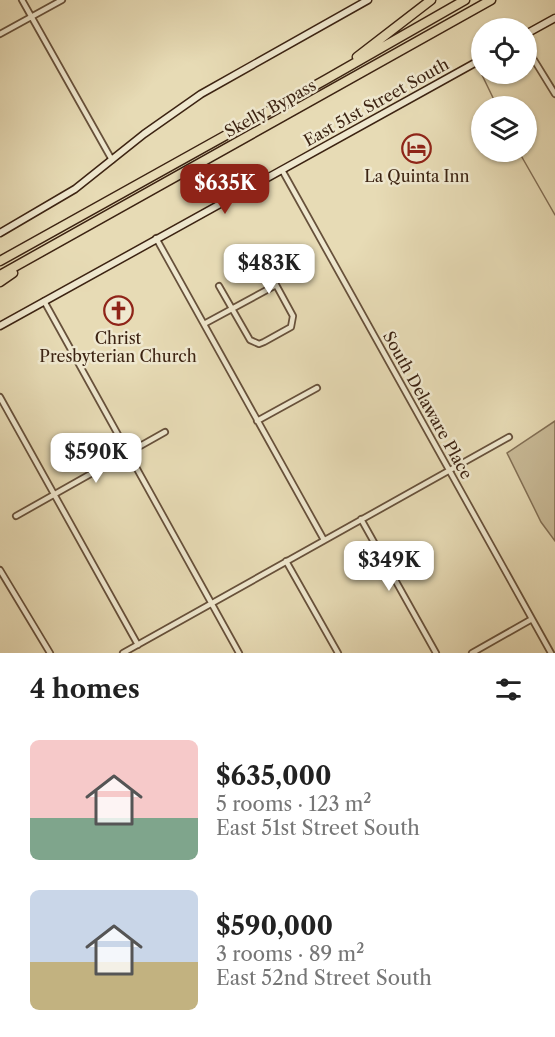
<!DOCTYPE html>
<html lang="en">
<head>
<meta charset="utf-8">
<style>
  :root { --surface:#fff; --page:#f6f6f6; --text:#222; --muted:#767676; --accent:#8f2418 }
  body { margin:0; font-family:"Libre Caslon Text",serif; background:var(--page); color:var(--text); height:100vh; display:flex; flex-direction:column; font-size:22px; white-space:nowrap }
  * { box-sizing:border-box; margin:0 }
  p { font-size:20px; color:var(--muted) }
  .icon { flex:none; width:33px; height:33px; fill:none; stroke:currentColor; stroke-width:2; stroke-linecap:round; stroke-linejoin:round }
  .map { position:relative; height:653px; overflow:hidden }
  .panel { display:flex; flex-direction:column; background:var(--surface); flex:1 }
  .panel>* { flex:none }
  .tools { position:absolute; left:471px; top:18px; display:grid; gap:12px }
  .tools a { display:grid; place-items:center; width:66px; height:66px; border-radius:50%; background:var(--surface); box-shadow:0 2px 4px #0004; font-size:30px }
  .price { position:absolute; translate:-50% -51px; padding:0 14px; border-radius:12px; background:#fff; color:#222; font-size:20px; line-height:39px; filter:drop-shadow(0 2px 3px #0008) }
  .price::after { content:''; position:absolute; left:50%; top:36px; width:18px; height:14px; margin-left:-9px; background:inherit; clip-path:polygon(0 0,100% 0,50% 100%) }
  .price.on { background:var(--accent); color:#fff }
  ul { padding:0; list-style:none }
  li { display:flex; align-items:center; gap:18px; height:150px; padding:0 30px }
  li span { display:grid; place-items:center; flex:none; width:168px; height:120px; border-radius:9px; color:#555 }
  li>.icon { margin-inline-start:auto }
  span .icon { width:72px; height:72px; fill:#fffc; stroke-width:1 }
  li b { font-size:26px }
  h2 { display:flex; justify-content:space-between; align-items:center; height:72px; padding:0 30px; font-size:26px }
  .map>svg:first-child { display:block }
</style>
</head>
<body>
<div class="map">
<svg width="555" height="653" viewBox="0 0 555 653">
  <rect width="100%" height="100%" fill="#e7dbb5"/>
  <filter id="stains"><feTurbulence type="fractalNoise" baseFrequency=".00333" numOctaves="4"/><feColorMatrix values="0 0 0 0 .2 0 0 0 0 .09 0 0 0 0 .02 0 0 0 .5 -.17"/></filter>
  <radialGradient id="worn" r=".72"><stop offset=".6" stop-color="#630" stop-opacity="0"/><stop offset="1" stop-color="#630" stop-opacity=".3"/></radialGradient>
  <path fill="#cabc99" stroke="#837056" stroke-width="1.5" d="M555 421V541L541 522 507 453Z"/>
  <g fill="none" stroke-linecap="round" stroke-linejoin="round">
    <path stroke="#806c53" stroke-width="1.5" d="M482 75 497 106
      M519 152 555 215"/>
    <defs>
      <path id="street" d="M22 0 112 160
        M0 34 62 0
        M526 52 531 55 555 94
        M282 170 551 653
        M156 238 324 540
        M219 286 250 340 259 344 264 342 291 327 293 316 263 261
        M44 301 239 653
        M204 324 276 285
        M0 397 138 645
        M257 421 317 388
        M16 516 165 432
        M361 519 436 653
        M286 561 338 653
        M0 570 50 653
        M123 653 509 437
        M472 653 532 619"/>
      <path id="secondary" d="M526 34 555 18
        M0 233 75 189 144 134 201 94 368 0
        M0 326 482 59"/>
      <path id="highway" d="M357 57 431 0
        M0 261 325 80 465 0
        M0 275 491 0
        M0 282 13 273"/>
    </defs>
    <use href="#street" stroke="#67513b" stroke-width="8"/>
    <use href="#secondary" stroke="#3c2312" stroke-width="9"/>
    <use href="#highway" stroke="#3c2312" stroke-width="11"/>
    <use href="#street" stroke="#efe8cf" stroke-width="4.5"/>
    <use href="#secondary" stroke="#efe8cf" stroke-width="6"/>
    <use href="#highway" stroke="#e7dbb5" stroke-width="8"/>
  </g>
  <defs>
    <symbol id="hotel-ring" viewBox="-11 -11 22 22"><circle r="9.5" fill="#efe8cf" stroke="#8f2418" stroke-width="1.5"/><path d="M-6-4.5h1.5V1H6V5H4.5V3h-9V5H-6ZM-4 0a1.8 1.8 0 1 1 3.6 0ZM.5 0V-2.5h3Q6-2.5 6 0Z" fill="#8f2418"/></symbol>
    <symbol id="church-ring" viewBox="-11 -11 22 22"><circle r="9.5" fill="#efe8cf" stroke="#8f2418" stroke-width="1.5"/><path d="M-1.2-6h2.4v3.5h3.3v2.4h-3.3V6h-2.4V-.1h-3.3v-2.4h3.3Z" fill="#8f2418"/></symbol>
  </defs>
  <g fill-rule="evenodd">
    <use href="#hotel-ring" x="400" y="132" width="33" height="33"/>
    <use href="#church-ring" x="102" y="294" width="33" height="33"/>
  </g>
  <g text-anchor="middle" stroke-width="5" stroke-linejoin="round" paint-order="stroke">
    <g font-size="16" fill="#3c2312" stroke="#efe8cf">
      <text transform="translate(376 102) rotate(-29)" y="6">East 51st Street South</text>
      <text transform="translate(270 108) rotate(-29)" y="6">Skelly Bypass</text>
      <text transform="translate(428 405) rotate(61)" y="6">South Delaware Place</text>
    </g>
    <g font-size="16" fill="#3c2312" stroke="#efe8cf">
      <text x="417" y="182">La Quinta Inn</text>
      <text x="118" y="344">Christ<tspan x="118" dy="18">Presbyterian Church</tspan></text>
    </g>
  </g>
  <rect width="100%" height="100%" filter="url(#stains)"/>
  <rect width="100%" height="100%" fill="url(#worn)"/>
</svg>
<div class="tools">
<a><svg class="icon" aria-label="locate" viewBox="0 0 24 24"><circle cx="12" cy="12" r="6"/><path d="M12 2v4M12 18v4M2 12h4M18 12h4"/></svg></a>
<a><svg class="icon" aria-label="layers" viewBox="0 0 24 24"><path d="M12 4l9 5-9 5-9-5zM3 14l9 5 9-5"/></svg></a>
</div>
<b class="price on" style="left:225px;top:215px">$635K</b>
<b class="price" style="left:269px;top:295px">$483K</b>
<b class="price" style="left:96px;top:484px">$590K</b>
<b class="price" style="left:389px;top:592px">$349K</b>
</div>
<section class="panel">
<h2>4 homes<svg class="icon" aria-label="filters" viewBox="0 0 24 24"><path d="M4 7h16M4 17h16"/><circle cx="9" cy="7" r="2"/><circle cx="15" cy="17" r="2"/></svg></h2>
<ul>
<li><span style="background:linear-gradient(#f6c9c9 65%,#7fa58c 0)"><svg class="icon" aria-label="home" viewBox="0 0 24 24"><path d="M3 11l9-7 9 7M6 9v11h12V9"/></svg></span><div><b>$635,000</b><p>5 rooms · 123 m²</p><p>East 51st Street South</p></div></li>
<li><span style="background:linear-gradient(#c9d6e8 60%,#c2b280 0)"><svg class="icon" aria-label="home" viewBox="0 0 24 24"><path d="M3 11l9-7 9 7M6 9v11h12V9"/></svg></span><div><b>$590,000</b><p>3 rooms · 89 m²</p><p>East 52nd Street South</p></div></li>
</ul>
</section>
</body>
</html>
